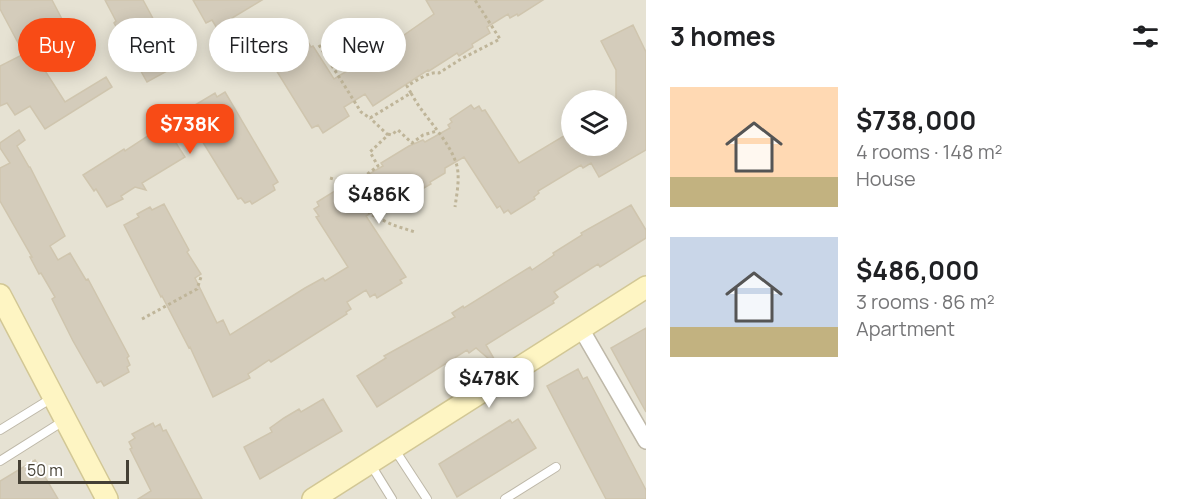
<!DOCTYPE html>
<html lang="en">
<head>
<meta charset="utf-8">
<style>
  :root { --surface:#fff; --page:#f6f6f6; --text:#202124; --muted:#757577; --accent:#f84b16 }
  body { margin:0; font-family:Manrope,sans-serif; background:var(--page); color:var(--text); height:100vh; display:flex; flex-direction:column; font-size:22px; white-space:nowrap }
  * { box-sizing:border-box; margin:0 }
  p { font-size:20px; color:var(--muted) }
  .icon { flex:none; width:33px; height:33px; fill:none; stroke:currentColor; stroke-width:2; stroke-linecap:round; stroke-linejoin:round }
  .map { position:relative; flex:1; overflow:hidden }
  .panel { display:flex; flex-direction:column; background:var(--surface); width:540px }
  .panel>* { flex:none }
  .hud { position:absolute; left:18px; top:18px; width:537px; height:54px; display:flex; gap:12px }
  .tools { position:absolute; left:561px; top:90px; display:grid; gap:12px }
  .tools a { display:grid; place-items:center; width:66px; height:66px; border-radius:50%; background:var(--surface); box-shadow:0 3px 15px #0003; font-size:30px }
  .scale { position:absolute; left:18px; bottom:15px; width:111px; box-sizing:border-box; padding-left:6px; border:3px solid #454035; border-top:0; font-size:16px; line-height:21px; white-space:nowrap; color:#454035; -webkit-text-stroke:4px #fff; paint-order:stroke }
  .price { position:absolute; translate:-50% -51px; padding:0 14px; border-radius:12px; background:#fff; color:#222; font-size:20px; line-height:39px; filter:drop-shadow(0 2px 3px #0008) }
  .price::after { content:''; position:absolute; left:50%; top:36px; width:18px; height:14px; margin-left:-9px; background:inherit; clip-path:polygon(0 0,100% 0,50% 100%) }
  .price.current { background:var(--accent); color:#fff }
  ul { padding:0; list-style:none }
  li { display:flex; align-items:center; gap:18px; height:150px; padding:0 24px }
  li span { display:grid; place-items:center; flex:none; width:168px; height:120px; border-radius:0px; color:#555 }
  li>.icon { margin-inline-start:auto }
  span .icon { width:72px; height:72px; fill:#fffc; stroke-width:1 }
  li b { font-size:26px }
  h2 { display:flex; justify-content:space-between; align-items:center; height:72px; padding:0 24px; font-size:26px }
  .tag { padding:0 21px; border-radius:27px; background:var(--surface); box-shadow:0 3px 15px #0003; font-size:21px; line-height:54px }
  .tag.current { background:var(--accent); color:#fff }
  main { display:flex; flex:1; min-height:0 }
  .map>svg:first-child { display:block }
</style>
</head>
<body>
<main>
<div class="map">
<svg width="646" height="499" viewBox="0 0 646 499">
  <rect width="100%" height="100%" fill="#f2f0e5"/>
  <path fill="#e6e2d3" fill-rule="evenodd" d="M0 0H646V499H0ZM572 100H616V146H572Z"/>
  <path fill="#d4ccbb" stroke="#cfc5ae" stroke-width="1.5" d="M0 0H52L77 48 42 66 65 102 106 77 112 87 45 129 30 106 15 115 7 103 0 106V66L24 54 0 9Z
    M105 0H143L178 65 147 82 114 23 116 21Z
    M193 0H262L232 18 234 21 218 30 212 20 206 23Z
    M426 0H543L518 16 517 14 510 18 508 14 487 27 490 33 472 44 473 47 459 56 457 53 429 71 428 70 373 106 365 94 344 107 349 116 323 133 318 125 312 128 276 70 279 68 274 61 279 58 277 54 300 41 301 44 307 40 311 47 313 46 334 79 391 44 434 14Z
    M633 25 646 52V150L599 177 591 163 583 168 581 165 538 191 539 193 534 197 535 199 511 214 508 210 504 213 500 206 497 208 464 157 445 168V173L430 182 431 184 389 208 386 204 366 216 406 277 400 280 402 283 377 298 375 294 370 297 366 290 347 302 351 309 346 312 347 314 271 362 269 360 248 374 250 378 213 397 190 347 189 348 162 296 161 297 124 225 139 217 137 214 150 207 152 210 164 204 189 250 187 252 201 274 195 278 217 323 223 320 230 335 305 288 323 278 325 281 348 267 316 217 319 216 314 209 319 206 317 202 338 189 340 193 346 190 347 192 371 178 369 174 383 166 381 163 409 146 423 140 425 142 450 128 448 125 452 122 450 119 471 105 474 109 479 106 482 111 485 110 519 163 572 131V146H616V70L601 41Z
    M225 92 278 182 273 185 275 190 252 204 250 201 245 203 241 198 238 199 196 131 176 143 185 157 142 183 146 190 135 187 121 196 123 199 107 207 96 189 94 191 83 175 124 149 125 151 166 124 168 127 193 112 190 108 215 93 217 97Z
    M19 130 25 140 17 146 29 167H30L65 236 50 246 58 260 70 253 86 280 88 279 129 356 127 358 130 365 127 367 129 372 104 386 101 381 97 383 73 341 52 299 55 297 41 273 39 274 30 257H32L0 201V168L10 163 0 148V143Z
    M631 205 646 230V238L600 267 598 264 554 292 558 297 553 301 554 303 486 345 497 364 496 365 476 348 469 353 467 350 377 407 357 376 386 358 384 356 455 317 452 313 463 306 464 308 530 267 532 270 554 255 553 253 582 235 581 233Z
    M646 328V412L611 348Z
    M578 369 583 379 587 377 646 490V499H606L547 386Z
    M323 399 342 431 260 479 244 447 272 432 270 428 284 418 299 409 301 412Z
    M518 419 536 448 457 497 439 464 510 420 512 423Z
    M153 423 155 427 160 424 163 431 166 430 202 499H138L151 491 130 449 132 448 129 442 135 438 132 434Z
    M35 460 58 499H0V481Z"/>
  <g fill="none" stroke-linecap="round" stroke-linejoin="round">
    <defs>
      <path id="lane" d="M0 430 52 398
        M395 450 427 499
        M0 461 65 420
        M371 465 392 499
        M505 499 556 467"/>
      <path id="street" d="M580 327 646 441"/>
      <path id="secondary" d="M0 295 107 499
        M313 499 646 287"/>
    </defs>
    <use href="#lane" stroke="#beb8a8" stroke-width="10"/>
    <use href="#street" stroke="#beb8a8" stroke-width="18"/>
    <use href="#secondary" stroke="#d2c795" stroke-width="24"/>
    <path stroke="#bfb599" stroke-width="3" stroke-dasharray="3 3" stroke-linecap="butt" d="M319 45 361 112 370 118 411 93C423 116 445 135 455 160 461 174 457 192 455 207
      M411 93 407 86C416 81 429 71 439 73L461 59 500 39 475 0
      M388 134 391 135 398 130 412 143 423 135 437 131
      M330 178 353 185 370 214 393 225 415 232
      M353 185 378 166 370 152 388 135 370 118
      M142 319 197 289 201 277"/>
    <use href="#lane" stroke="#fff" stroke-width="8"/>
    <use href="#street" stroke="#fff" stroke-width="15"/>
    <use href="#secondary" stroke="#fef5c3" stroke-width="21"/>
  </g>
</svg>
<div class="tools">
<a><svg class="icon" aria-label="layers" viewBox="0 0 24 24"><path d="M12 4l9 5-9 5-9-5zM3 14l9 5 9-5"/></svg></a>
</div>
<div class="scale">50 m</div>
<b class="price current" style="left:190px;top:155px">$738K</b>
<b class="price" style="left:379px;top:225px">$486K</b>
<b class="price" style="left:489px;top:409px">$478K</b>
<div class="hud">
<a class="tag current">Buy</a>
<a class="tag">Rent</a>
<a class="tag">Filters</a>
<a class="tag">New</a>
</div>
</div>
<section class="panel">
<h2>3 homes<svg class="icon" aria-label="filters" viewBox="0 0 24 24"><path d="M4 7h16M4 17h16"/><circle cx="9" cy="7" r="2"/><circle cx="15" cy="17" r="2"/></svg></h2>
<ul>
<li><span style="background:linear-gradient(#ffd9b3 75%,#c2b280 0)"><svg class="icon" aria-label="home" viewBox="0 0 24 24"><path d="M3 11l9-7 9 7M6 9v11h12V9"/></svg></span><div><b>$738,000</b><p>4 rooms · 148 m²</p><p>House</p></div></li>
<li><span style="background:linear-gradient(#c9d6e8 75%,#c2b280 0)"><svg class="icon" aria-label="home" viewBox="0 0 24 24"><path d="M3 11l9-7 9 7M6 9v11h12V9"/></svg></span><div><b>$486,000</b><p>3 rooms · 86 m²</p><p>Apartment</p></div></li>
</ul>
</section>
</main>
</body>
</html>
